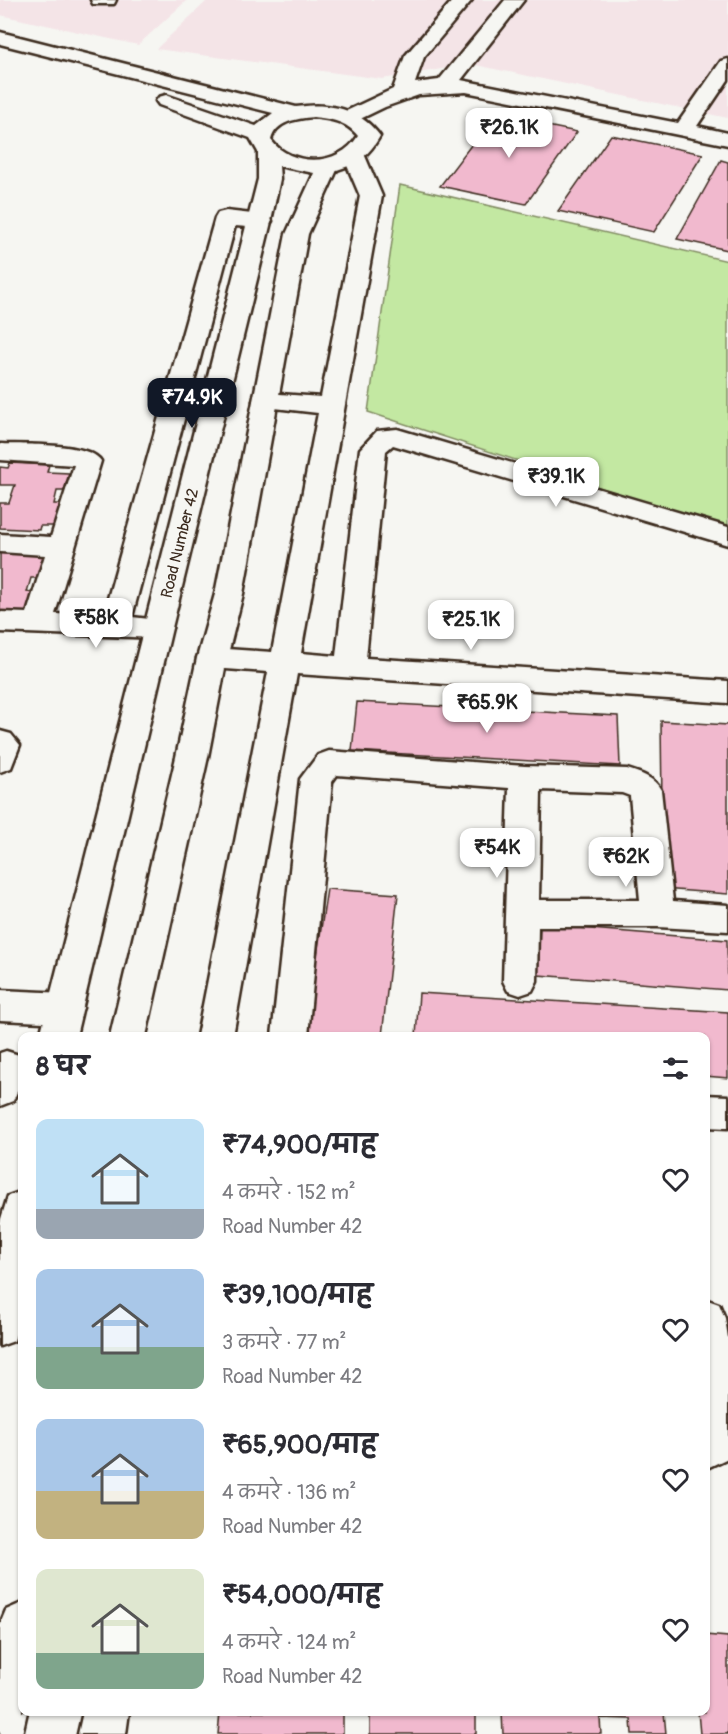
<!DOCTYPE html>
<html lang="hi">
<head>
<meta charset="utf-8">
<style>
  :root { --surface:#fff; --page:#f2f2f3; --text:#2b2b33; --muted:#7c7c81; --accent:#111827 }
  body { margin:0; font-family:Pangolin,"Playpen Sans Deva",sans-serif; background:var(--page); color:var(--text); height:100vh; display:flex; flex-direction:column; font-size:22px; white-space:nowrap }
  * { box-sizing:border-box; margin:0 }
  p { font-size:20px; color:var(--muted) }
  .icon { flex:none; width:33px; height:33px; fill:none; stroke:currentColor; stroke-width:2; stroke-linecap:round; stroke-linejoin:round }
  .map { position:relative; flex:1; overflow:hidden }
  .drawer { position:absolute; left:18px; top:1032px; width:692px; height:684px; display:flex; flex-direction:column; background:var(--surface); border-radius:12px; box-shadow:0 2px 4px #0004 }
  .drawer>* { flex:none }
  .price { position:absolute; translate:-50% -51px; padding:0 14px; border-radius:12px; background:#fff; color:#222; font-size:20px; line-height:39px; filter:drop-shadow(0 2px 3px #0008) }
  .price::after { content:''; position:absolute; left:50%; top:36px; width:18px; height:14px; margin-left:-9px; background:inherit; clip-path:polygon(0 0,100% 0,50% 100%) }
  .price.on { background:var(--accent); color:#fff }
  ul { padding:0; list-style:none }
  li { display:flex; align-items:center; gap:18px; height:150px; padding:0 18px }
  li span { display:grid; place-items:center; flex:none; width:168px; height:120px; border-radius:12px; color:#555 }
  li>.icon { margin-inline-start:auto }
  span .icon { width:72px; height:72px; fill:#fffc; stroke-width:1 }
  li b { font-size:26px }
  h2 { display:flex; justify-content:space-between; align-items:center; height:72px; padding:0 18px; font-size:26px }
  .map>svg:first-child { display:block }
</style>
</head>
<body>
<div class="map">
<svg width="728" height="1734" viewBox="0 0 728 1734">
  <rect width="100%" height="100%" fill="#f6f6f2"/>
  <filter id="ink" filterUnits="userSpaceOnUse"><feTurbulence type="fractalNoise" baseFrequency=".0167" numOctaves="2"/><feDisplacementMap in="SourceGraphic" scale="12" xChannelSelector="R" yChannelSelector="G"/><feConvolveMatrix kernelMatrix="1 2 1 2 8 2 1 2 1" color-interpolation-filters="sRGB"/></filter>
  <g filter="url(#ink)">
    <path fill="#f4e4e7" d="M0 0H187L138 45 0 15Z
      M208 0H728V118L471 64 382 79 156 49Z"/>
    <path fill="#c3e8a2" stroke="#7f8960" stroke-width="1.5" d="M400 185 728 261V529L368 412Z"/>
    <path fill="#f1b9ce" stroke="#3b2a1e" stroke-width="1.5" d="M494 115 577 132 526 204 440 186Z
      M611 135 703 154 654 232 558 211Z
      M721 160 728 162V250L677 239Z
      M10 463 49 465 47 472 69 473 64 491H57L54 504H60L54 526H40L39 530 0 528V503H9L15 485H0V467L8 468Z
      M0 547 49 549 40 578H31L27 592 35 593 29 617 0 619Z
      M357 702 618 716 620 766 352 751Z
      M661 721 728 725V894L663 889Z
      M327 889 398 894 382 1036H305Z
      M540 925 727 940 728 990 538 975Z
      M419 993 728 1012V1078L705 1076V1036H416Z
      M705 1635 728 1637V1734H700L698 1712H705Z
      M220 1712H343V1734H218Z
      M370 1712H476V1734H370Z
      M483 1712H664L666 1734H632L631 1719 600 1718 601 1734H503L502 1712Z"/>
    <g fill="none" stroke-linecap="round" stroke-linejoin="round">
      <defs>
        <path id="minor" d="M91 0H116L114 4H93Z
          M453 0H472L424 57 415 83 439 80 505 0H524L461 80 678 123 721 61 728 59V80L697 126 728 133V145L466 92 419 95 385 107 356 121 349 123 342 121 339 117 342 113 393 89 405 56Z
          M354 150 362 151 365 156 382 196 301 653 336 656 360 449 377 431 397 429 728 527V545L393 445 386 451 366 658 728 681V703L297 674 233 1036H197L268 672 212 668 202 665 197 658 202 651 212 648 272 652 318 413 257 406 253 401 257 396 266 393 321 397 360 196 343 156 346 151Z
          M226 211 269 216 272 221 269 226 261 228 235 226 132 617 167 621 172 628 167 635 157 638 0 632V612L27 613 45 555 0 552V534L51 537 74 465 0 460V444C23 445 89 442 101 461L55 614 103 616 215 218 218 213Z
          M0 731 11 734 20 745 11 768 0 772Z
          M329 751 525 766 627 769C640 773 654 777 661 790L673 901 728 905V931L658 927H538L537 981 532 991 520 995 508 991 503 981 509 788 337 775 332 782 308 1036H272L300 779 318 755ZM541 790 622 793 630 796 640 900H539Z
          M0 990 65 993 77 998 83 1008 77 1018 65 1023 0 1020Z
          M6 1051 19 1055C26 1070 20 1087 13 1101L0 1106V1053Z
          M705 1095 728 1096V1128L705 1127Z
          M705 1299 719 1304 725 1318 728 1338V1458L705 1469Z
          M83 1712H129L126 1734H78Z"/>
        <path id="major" d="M0 32 296 107C328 102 360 108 380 136 369 155 358 164 337 170L308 234 243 594 227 658 208 757 146 1036H110L176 757 197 658 215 594 286 234 314 173 279 166 280 179 270 226 172 628 76 1036H40L258 179V152L250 138 159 105 156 101 159 97 166 95 256 126 273 113 0 44ZM313 117C331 119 346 121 358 136 340 166 292 168 271 140 276 121 296 119 313 117Z
          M22 1191V1314L14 1341 0 1346V1222L8 1196Z
          M22 1603V1712H27L22 1734H0V1624L6 1610Z"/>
      </defs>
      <use href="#minor" stroke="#3b2a1e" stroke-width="5"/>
      <use href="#major" stroke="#3b2a1e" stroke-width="5"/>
      <use href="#minor" fill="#f6f6f2" fill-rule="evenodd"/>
      <use href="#major" fill="#f6f6f2" fill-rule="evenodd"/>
    </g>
  </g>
  <g text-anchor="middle" stroke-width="5" stroke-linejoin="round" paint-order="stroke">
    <g font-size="16" fill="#3b2a1e" stroke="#f6f6f2">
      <text transform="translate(179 543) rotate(-76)" y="6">Road Number 42</text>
    </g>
  </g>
</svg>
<b class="price" style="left:509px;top:159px">₹26.1K</b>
<b class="price on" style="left:192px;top:429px">₹74.9K</b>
<b class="price" style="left:556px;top:508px">₹39.1K</b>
<b class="price" style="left:96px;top:649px">₹58K</b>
<b class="price" style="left:471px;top:651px">₹25.1K</b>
<b class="price" style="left:487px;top:734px">₹65.9K</b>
<b class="price" style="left:497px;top:879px">₹54K</b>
<b class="price" style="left:626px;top:888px">₹62K</b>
<section class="drawer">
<h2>8 घर<svg class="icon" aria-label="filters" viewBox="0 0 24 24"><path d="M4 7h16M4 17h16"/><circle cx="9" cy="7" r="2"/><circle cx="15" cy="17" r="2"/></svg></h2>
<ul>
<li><span style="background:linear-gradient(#bfe0f5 75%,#9aa5b1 0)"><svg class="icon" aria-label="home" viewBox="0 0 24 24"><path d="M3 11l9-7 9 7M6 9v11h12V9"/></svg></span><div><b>₹74,900/माह</b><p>4 कमरे · 152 m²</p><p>Road Number 42</p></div><svg class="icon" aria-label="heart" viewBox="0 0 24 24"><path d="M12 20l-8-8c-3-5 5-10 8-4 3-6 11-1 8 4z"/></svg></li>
<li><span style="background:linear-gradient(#a9c7e8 65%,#7fa58c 0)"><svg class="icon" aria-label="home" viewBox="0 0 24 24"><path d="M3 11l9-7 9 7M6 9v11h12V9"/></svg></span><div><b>₹39,100/माह</b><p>3 कमरे · 77 m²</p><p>Road Number 42</p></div><svg class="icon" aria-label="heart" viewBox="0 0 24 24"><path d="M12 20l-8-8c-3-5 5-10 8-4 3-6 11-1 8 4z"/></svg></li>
<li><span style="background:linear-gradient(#a9c7e8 60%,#c2b280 0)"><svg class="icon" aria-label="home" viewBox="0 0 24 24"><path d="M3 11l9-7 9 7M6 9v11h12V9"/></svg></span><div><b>₹65,900/माह</b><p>4 कमरे · 136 m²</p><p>Road Number 42</p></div><svg class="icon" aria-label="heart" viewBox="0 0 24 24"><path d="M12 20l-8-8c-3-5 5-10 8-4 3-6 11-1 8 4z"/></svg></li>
<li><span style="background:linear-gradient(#dfe7d0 70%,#7fa58c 0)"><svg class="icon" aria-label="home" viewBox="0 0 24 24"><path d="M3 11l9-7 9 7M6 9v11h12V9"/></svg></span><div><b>₹54,000/माह</b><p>4 कमरे · 124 m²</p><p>Road Number 42</p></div><svg class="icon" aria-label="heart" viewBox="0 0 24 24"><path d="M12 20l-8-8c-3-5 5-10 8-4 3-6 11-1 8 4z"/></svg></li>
</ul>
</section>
</div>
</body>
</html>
